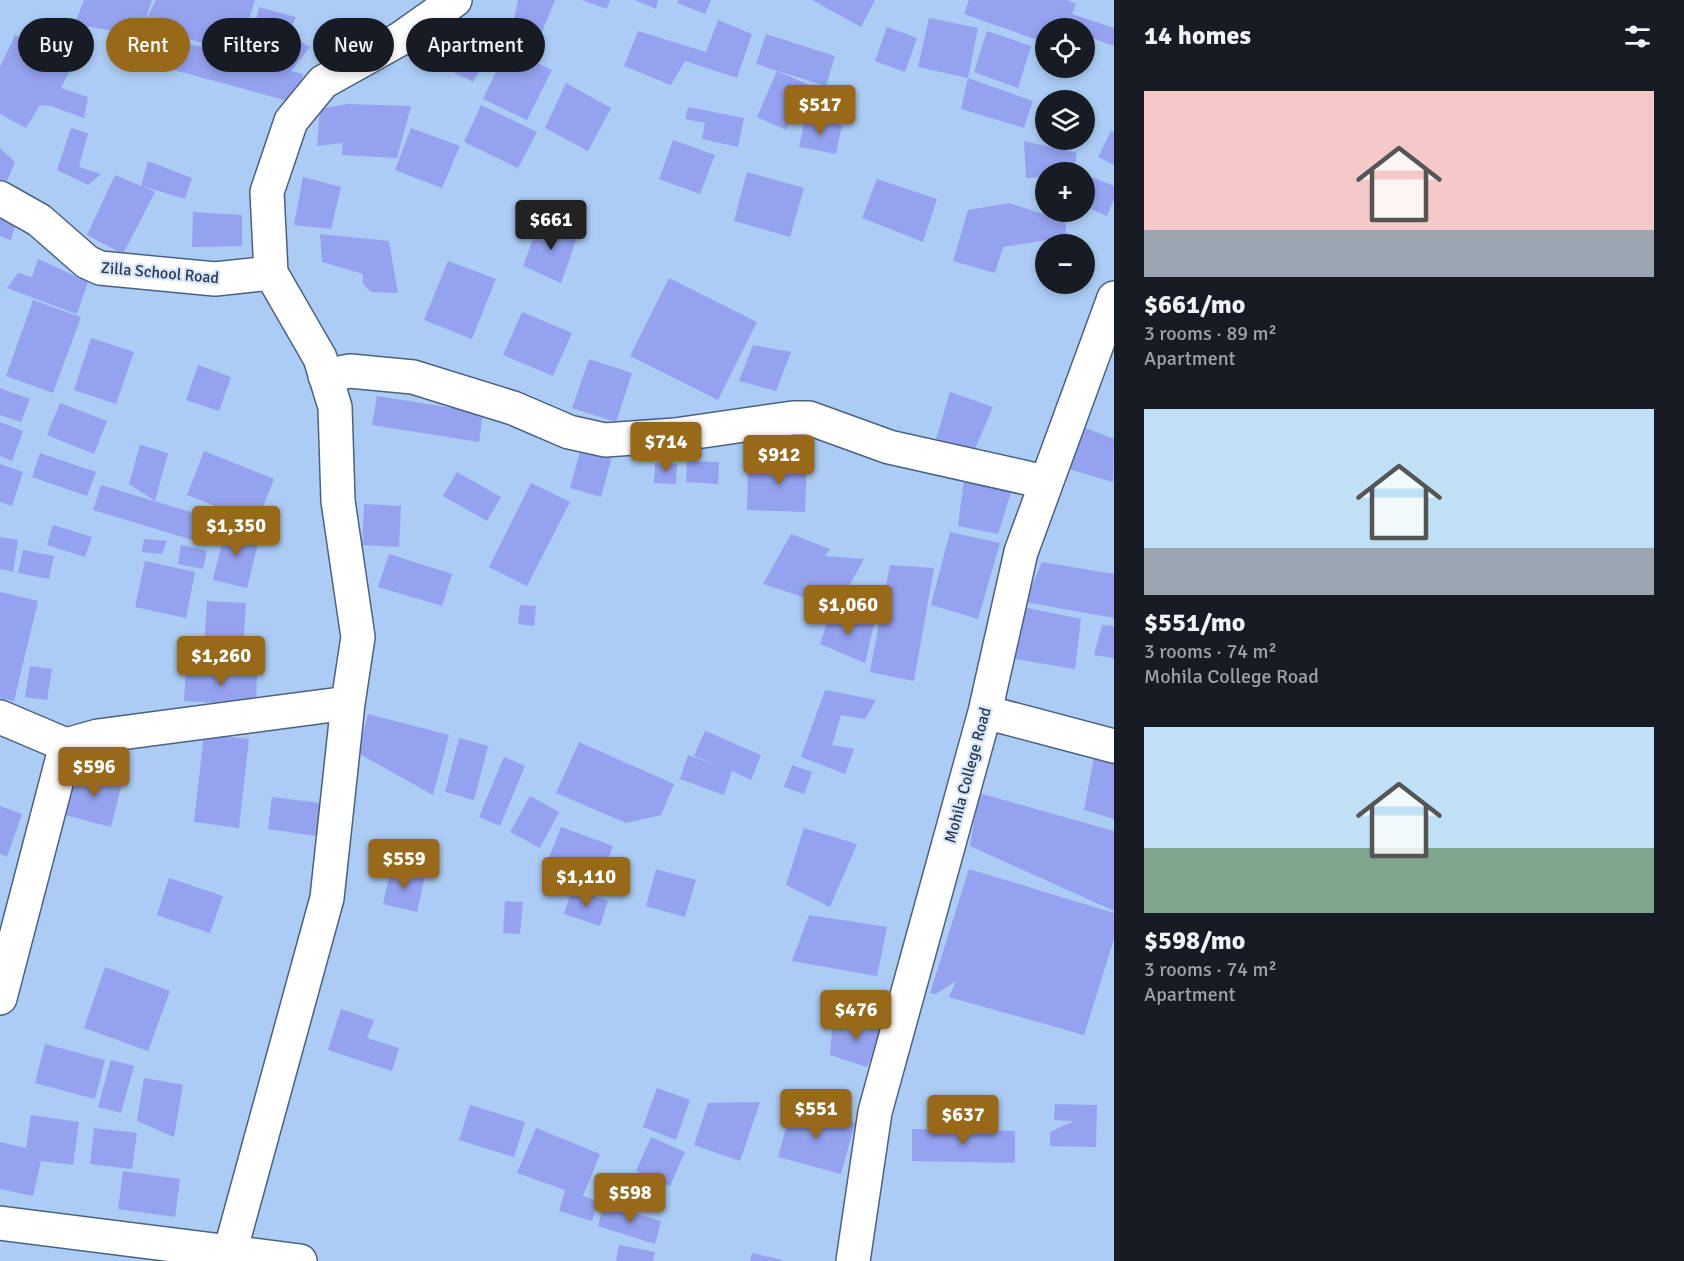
<!DOCTYPE html>
<html lang="en">
<head>
<meta charset="utf-8">
<style>
  :root { --surface:#171b24; --page:#242831; --text:#f1f3f6; --muted:#9ea1a6; --accent:#976918 }
  body { margin:0; font-family:Signika,sans-serif; background:var(--page); color:var(--text); height:100vh; display:flex; flex-direction:column; font-size:22px; white-space:nowrap }
  * { box-sizing:border-box; margin:0 }
  p { font-size:20px; color:var(--muted) }
  .icon { flex:none; width:33px; height:33px; fill:none; stroke:currentColor; stroke-width:2; stroke-linecap:round; stroke-linejoin:round }
  .map { position:relative; flex:1; overflow:hidden }
  .panel { display:flex; flex-direction:column; background:var(--surface); width:570px }
  .panel>* { flex:none }
  .hud { position:absolute; left:18px; top:18px; width:570px; height:54px; display:flex; gap:12px }
  .fabs { position:absolute; left:1035px; top:18px; display:grid; gap:12px }
  .fabs a { display:grid; place-items:center; width:60px; height:60px; border-radius:50%; background:var(--surface); box-shadow:0 3px 9px #0003; font-size:30px }
  .price { position:absolute; translate:-50% -51px; padding:0 14px; border-radius:6px; background:var(--accent); color:#fff; font-size:20px; line-height:39px; filter:drop-shadow(0 2px 3px #0008) }
  .price::after { content:''; position:absolute; left:50%; top:36px; width:18px; height:14px; margin-left:-9px; background:inherit; clip-path:polygon(0 0,100% 0,50% 100%) }
  .price.selected { background:#222; color:#fff }
  ul { padding:0; list-style:none }
  li { display:grid; align-content:center; gap:12px; height:318px; padding:0 30px }
  li span { display:grid; place-items:center; height:186px; border-radius:0px; color:#555 }
  li>.icon { margin-inline-start:auto }
  span .icon { width:108px; height:108px; fill:#fffc; stroke-width:1 }
  li b { font-size:26px }
  h2 { display:flex; justify-content:space-between; align-items:center; height:72px; padding:0 30px; font-size:26px }
  .chip { padding:0 21px; border-radius:27px; background:var(--surface); box-shadow:0 3px 9px #0003; font-size:21px; line-height:54px }
  .chip.selected { background:var(--accent); color:#fff }
  main { display:flex; flex:1; min-height:0 }
  .map>svg:first-child { display:block }
</style>
</head>
<body>
<main>
<div class="map">
<svg width="1114" height="1261" viewBox="0 0 1114 1261">
  <rect width="100%" height="100%" fill="#bed9fe"/>
  <path fill="#acccf5" fill-rule="evenodd" d="M0 0H1114V1261H0ZM1046 28H1084V68H1046ZM1046 100H1084V140H1046ZM1046 172H1084V212H1046ZM1046 244H1084V284H1046Z"/>
  <path fill="#94a2ef" d="M84 0H152L140 36 75 24Z
    M156 0H255L238 54 143 25Z
    M518 0H555L535 49 510 36Z
    M582 0H610L607 9Z
    M635 0H658L656 9Z
    M679 0H711L705 14 677 3Z
    M812 0H875L861 27Z
    M969 0H1068L1076 4 1072 14 1114 28V46L1084 35V28L1065 27 1046 28V43L964 14Z
    M259 7 296 17 288 34 310 47 291 71 303 74 295 103 174 70 182 42 259 62 248 58Z
    M929 18 978 28 968 78 918 67Z
    M718 20 752 34 737 78 685 61 671 85 624 66 638 31 706 52Z
    M887 27 917 38 905 72 875 61Z
    M987 31 1031 46 1018 88 974 72Z
    M766 34 835 56 826 86 756 64Z
    M15 35 51 51 50 56 72 66 61 88 88 97 84 118 51 106 40 105 26 128 0 114V67Z
    M457 47 485 62 473 82 445 68Z
    M507 49 552 70 527 120 483 99Z
    M777 71 809 85 786 130 757 117Z
    M968 78 1033 101 1024 128 961 109Z
    M566 83 611 108 588 151 545 128Z
    M348 104 411 106 397 158 342 155 343 143 317 146 320 109Z
    M481 105 537 132 518 168 464 142Z
    M688 107 744 118 738 147 702 139 705 123 685 119Z
    M805 118 842 125 836 154 799 147Z
    M71 128 88 133 79 167 101 174 88 185 57 170Z
    M411 128 460 146 442 188 395 170Z
    M1111 131 1114 132V165L1098 157Z
    M673 140 715 155 700 194 659 179Z
    M1024 141 1077 153 1074 169 1081 172H1046V177L1026 178Z
    M0 148 15 162 4 188 0 186Z
    M148 161 192 178 185 199 142 186 155 192 123 254 87 235 115 175 141 186Z
    M747 172 804 188 790 237 734 221Z
    M1084 174 1114 186V199L1107 216 1084 206Z
    M303 177 341 187 331 229 294 225Z
    M877 179 937 199 923 242 862 218Z
    M1009 203 1065 221 1067 237 1003 247 995 273 953 261 968 210Z
    M193 212 242 215V246L192 247Z
    M0 214 17 219 11 240 0 236Z
    M540 220 578 235 561 283 523 266Z
    M320 234 389 241 398 293 371 292 363 284V274L322 262Z
    M38 259 88 282 77 314 7 288 18 273 32 277Z
    M448 261 496 279 472 339 424 320Z
    M669 278 757 322 718 400 630 356Z
    M33 300 81 317 53 393 6 376Z
    M522 312 572 333 553 376 503 355Z
    M91 338 134 352 116 404 74 390Z
    M753 345 791 352 776 391 739 381Z
    M589 359 632 373 616 422 572 408Z
    M198 365 231 377 219 411 186 400Z
    M0 388 30 399 21 422 0 415Z
    M950 392 993 407 974 451 936 439Z
    M377 396 483 413 479 442 372 425Z
    M60 403 107 421 94 454 47 435Z
    M0 422 23 431 12 461 0 456Z
    M1080 426 1114 439 1113 482 1058 466Z
    M140 445 168 453 155 501 129 484Z
    M581 448 612 456 601 497 570 488Z
    M204 451 274 479 257 522 187 495Z
    M40 453 96 472 87 496 32 477Z
    M772 457 807 458 805 512 747 510 748 470H771Z
    M687 461 719 462 718 484 686 482Z
    M655 463 677 464 676 484 654 483Z
    M0 464 23 472 12 506 0 502Z
    M457 472 501 497 487 521 443 496Z
    M964 480 1012 489 998 534 958 526Z
    M531 483 570 502 527 586 489 567Z
    M101 485 207 517 199 542 93 510Z
    M364 504 401 506 399 547 362 545Z
    M53 525 92 537 85 557 47 545Z
    M226 526 260 535 247 588 213 580Z
    M950 532 1000 543 978 619 931 605Z
    M791 534 830 549 825 556 864 559 837 608 763 584Z
    M0 537 18 540 13 572 0 569Z
    M144 539 167 541 162 554 142 552Z
    M181 545 207 551 203 569 178 564Z
    M23 550 54 556 49 579 18 573Z
    M389 554 452 574 442 606 378 587Z
    M145 561 195 572 186 618 135 607Z
    M1042 562 1114 574V618L1025 602Z
    M890 565 934 568 914 681 870 672Z
    M0 592 38 601 14 701 0 698Z
    M207 601 246 603 243 649 204 647Z
    M520 605 536 606 534 626 518 624Z
    M1023 607 1081 619 1075 669 1010 658Z
    M831 610 874 624 865 663 820 644Z
    M1102 625 1114 626V658L1094 655Z
    M30 666 52 669 47 700 25 697Z
    M186 668 257 672 256 705 184 701Z
    M825 690 876 700 865 719 841 715 832 745 854 749 845 774 801 757Z
    M368 714 449 735 433 795 358 753Z
    M705 731 761 755 751 780 732 771 724 795 680 779 688 755 718 766 694 756Z
    M204 734 249 739 239 828 194 822Z
    M459 738 488 746 474 800 445 792Z
    M579 742 674 784 661 815 626 823 556 793Z
    M504 757 525 766 500 826 479 817Z
    M1094 758 1114 762V819L1084 810Z
    M792 765 812 772 804 794 784 787Z
    M77 768 123 780 111 827 65 815Z
    M979 793 1114 831V911L970 846Z
    M530 796 559 812 540 848 510 832Z
    M272 797 328 804 323 837 268 829Z
    M0 806 22 814 7 857 0 854Z
    M561 827 613 846 601 879 548 860Z
    M804 828 857 844 830 907 786 885Z
    M391 868 425 876 417 912 383 904Z
    M656 869 696 880 685 917 646 906Z
    M969 869 1114 913V939L1084 1035 949 997 956 981 936 994 930 993Z
    M169 878 223 896 210 933 157 915Z
    M572 889 608 901 600 926 564 914Z
    M505 901 523 902 520 934 503 933Z
    M809 915 887 927 877 976 792 961Z
    M105 967 170 991 148 1051 84 1028Z
    M341 1009 374 1020 367 1038 399 1048 392 1071 328 1050Z
    M833 1020 888 1026 867 1067 830 1055Z
    M45 1044 105 1060 95 1099 35 1083Z
    M111 1060 134 1066 121 1113 98 1107Z
    M144 1078 183 1085 174 1137 137 1121Z
    M657 1088 690 1100 676 1140 643 1127Z
    M760 1102 740 1161 694 1145 708 1103Z
    M1055 1104 1097 1105 1096 1147 1050 1146V1132L1074 1121 1054 1120Z
    M470 1105 525 1122 514 1157 459 1140Z
    M792 1106 855 1123 841 1174 778 1157Z
    M31 1115 79 1122 73 1165 41 1161 33 1196 0 1189V1142L26 1148Z
    M94 1128 137 1133 132 1169 90 1164Z
    M536 1128 600 1154 583 1196 598 1201 592 1221 559 1211 565 1190 517 1173Z
    M912 1129 1015 1131V1163L912 1161Z
    M651 1137 685 1152 670 1186 636 1171Z
    M123 1171 180 1179 175 1217 118 1209Z
    M643 1190 661 1200 654 1212 636 1202Z
    M604 1204 661 1221 655 1244 598 1226Z
    M619 1245 655 1252 653 1261H616Z
    M752 1253 782 1260V1261H750Z"/>
  <g fill="none" stroke-linecap="round" stroke-linejoin="round">
    <defs>
      <path id="minor" d="M0 198 39 220 87 262 100 268 215 279 271 273
        M325 376 350 371 413 377 513 408 569 432 605 440 675 435 793 418H809L889 447 1045 482
        M985 712 1114 746
        M0 717 66 745 98 736 348 703
        M0 998 66 745
        M230 1252 327 898 348 703 358 637 338 501 335 407 320 358 271 273 267 192 291 121 323 82 400 39 455 0
        M853 1261 875 1112 985 712 1021 552 1114 298"/>
      <path id="highway" d="M0 1223 300 1261"/>
    </defs>
    <use href="#minor" stroke="#4a6282" stroke-width="36"/>
    <use href="#highway" stroke="#4a6282" stroke-width="36"/>
    <use href="#minor" stroke="#fff" stroke-width="33"/>
    <use href="#highway" stroke="#fff" stroke-width="33"/>
  </g>
  <g text-anchor="middle" stroke-width="4.5" stroke-linejoin="round" paint-order="stroke">
    <g font-size="16" fill="#2d3847" stroke="#d5e6fc">
      <text transform="translate(160 272) rotate(5)" y="6">Zilla School Road</text>
      <text transform="translate(967 775) rotate(-75)" y="6">Mohila College Road</text>
    </g>
  </g>
</svg>
<div class="fabs">
<a><svg class="icon" aria-label="locate" viewBox="0 0 24 24"><circle cx="12" cy="12" r="6"/><path d="M12 2v4M12 18v4M2 12h4M18 12h4"/></svg></a>
<a><svg class="icon" aria-label="layers" viewBox="0 0 24 24"><path d="M12 4l9 5-9 5-9-5zM3 14l9 5 9-5"/></svg></a>
<a>+</a>
<a>−</a>
</div>
<b class="price" style="left:820px;top:136px">$517</b>
<b class="price selected" style="left:551px;top:251px">$661</b>
<b class="price" style="left:666px;top:473px">$714</b>
<b class="price" style="left:779px;top:486px">$912</b>
<b class="price" style="left:236px;top:557px">$1,350</b>
<b class="price" style="left:848px;top:636px">$1,060</b>
<b class="price" style="left:221px;top:687px">$1,260</b>
<b class="price" style="left:94px;top:798px">$596</b>
<b class="price" style="left:404px;top:890px">$559</b>
<b class="price" style="left:586px;top:908px">$1,110</b>
<b class="price" style="left:856px;top:1041px">$476</b>
<b class="price" style="left:816px;top:1140px">$551</b>
<b class="price" style="left:963px;top:1146px">$637</b>
<b class="price" style="left:630px;top:1224px">$598</b>
<div class="hud">
<a class="chip">Buy</a>
<a class="chip selected">Rent</a>
<a class="chip">Filters</a>
<a class="chip">New</a>
<a class="chip">Apartment</a>
</div>
</div>
<section class="panel">
<h2>14 homes<svg class="icon" aria-label="filters" viewBox="0 0 24 24"><path d="M4 7h16M4 17h16"/><circle cx="9" cy="7" r="2"/><circle cx="15" cy="17" r="2"/></svg></h2>
<ul>
<li><span style="background:linear-gradient(#f6c9c9 75%,#9aa5b1 0)"><svg class="icon" aria-label="home" viewBox="0 0 24 24"><path d="M3 11l9-7 9 7M6 9v11h12V9"/></svg></span><div><b>$661/mo</b><p>3 rooms · 89 m²</p><p>Apartment</p></div></li>
<li><span style="background:linear-gradient(#bfe0f5 75%,#9aa5b1 0)"><svg class="icon" aria-label="home" viewBox="0 0 24 24"><path d="M3 11l9-7 9 7M6 9v11h12V9"/></svg></span><div><b>$551/mo</b><p>3 rooms · 74 m²</p><p>Mohila College Road</p></div></li>
<li><span style="background:linear-gradient(#bfe0f5 65%,#7fa58c 0)"><svg class="icon" aria-label="home" viewBox="0 0 24 24"><path d="M3 11l9-7 9 7M6 9v11h12V9"/></svg></span><div><b>$598/mo</b><p>3 rooms · 74 m²</p><p>Apartment</p></div></li>
</ul>
</section>
</main>
</body>
</html>
